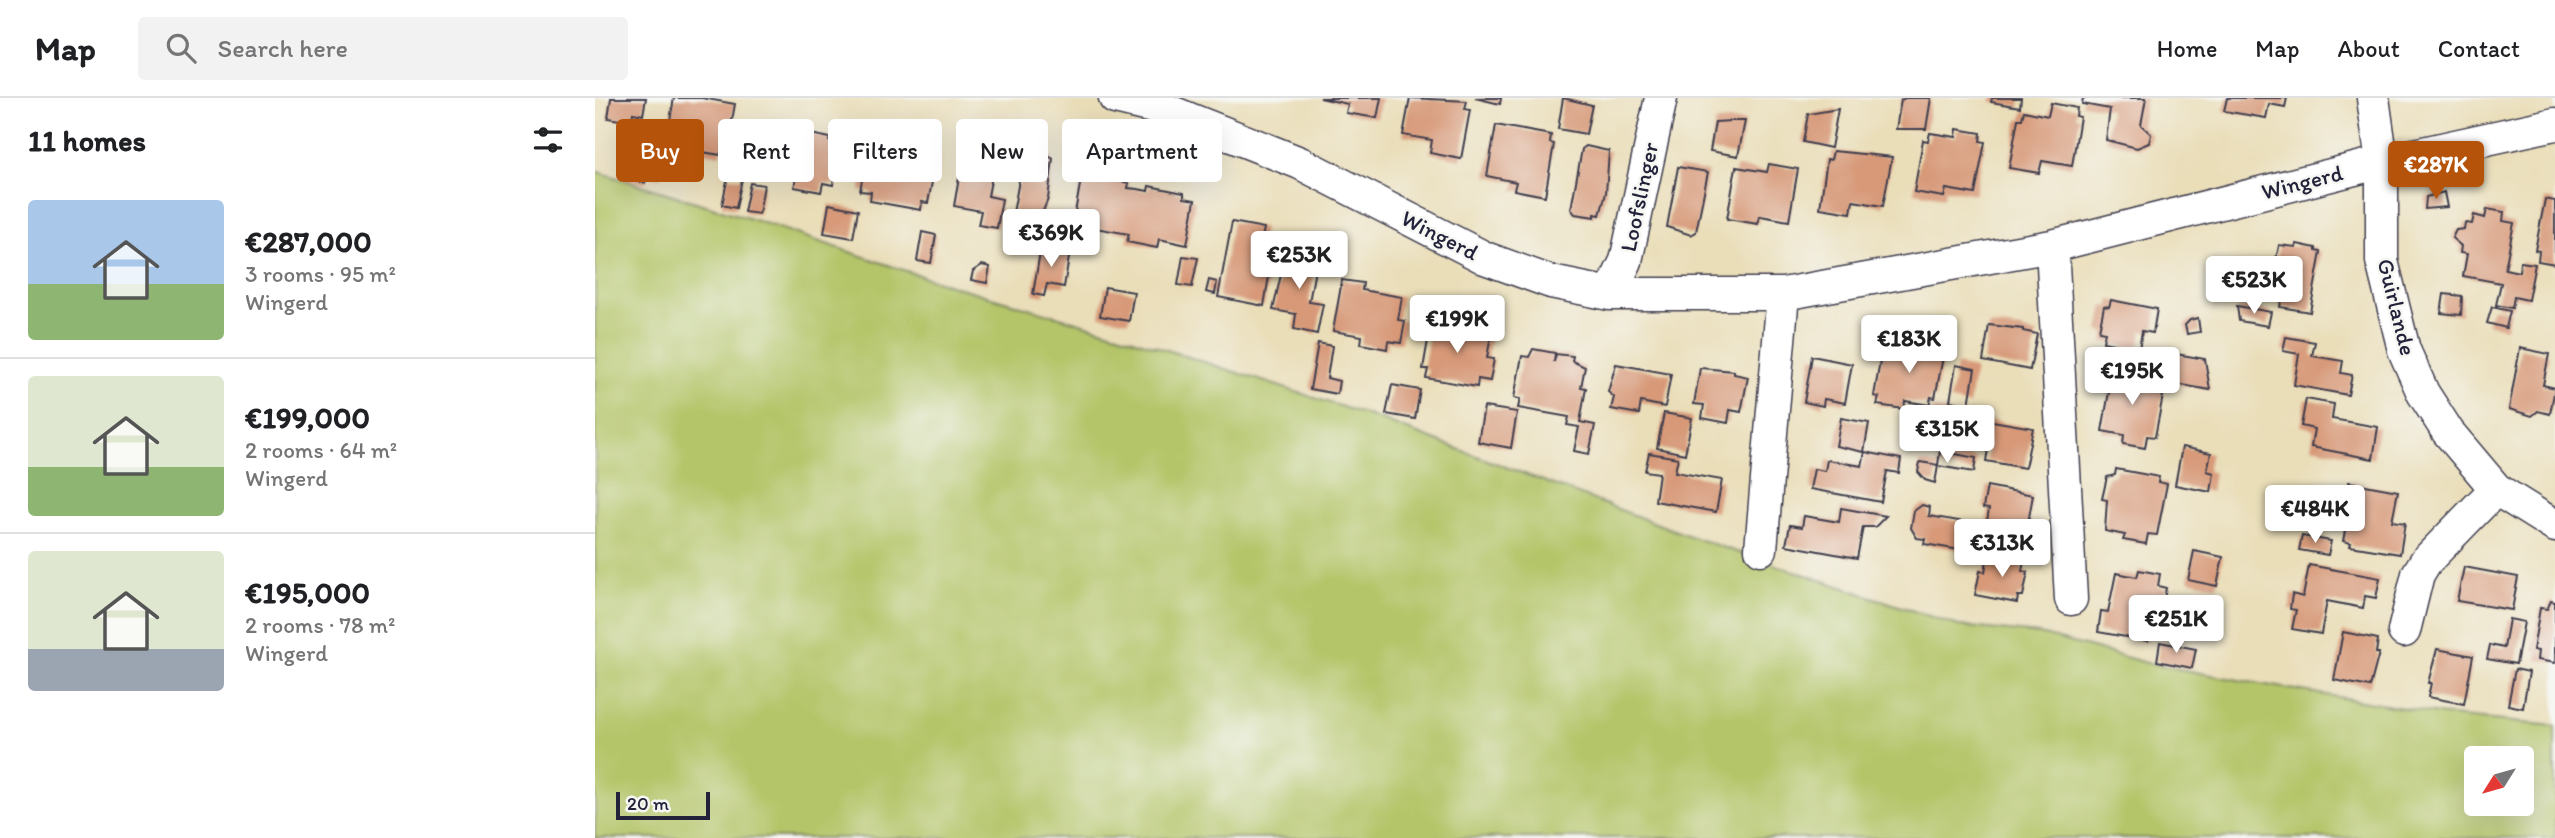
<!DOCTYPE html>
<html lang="en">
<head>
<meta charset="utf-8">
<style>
  :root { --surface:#fff; --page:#f2f2f2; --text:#202124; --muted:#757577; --line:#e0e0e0; --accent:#b45309 }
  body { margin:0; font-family:Itim,sans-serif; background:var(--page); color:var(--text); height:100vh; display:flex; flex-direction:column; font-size:26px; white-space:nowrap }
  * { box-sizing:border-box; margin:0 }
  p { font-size:23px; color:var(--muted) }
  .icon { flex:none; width:38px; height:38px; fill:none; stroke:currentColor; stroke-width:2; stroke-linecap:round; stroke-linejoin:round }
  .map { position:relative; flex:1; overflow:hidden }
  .sheet { display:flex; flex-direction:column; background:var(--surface); width:595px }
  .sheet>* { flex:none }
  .top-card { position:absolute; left:21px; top:21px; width:665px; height:63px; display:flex; gap:14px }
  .needle { width:46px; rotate:233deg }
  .controls { position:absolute; left:1869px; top:648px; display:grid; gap:14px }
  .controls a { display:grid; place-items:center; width:70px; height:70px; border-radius:7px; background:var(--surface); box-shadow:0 7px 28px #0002; font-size:35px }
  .scale { position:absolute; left:21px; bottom:18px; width:94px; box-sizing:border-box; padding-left:7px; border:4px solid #22223b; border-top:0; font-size:19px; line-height:24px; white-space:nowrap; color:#22223b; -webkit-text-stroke:5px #f6f6f2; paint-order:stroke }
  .price { position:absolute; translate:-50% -60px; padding:0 16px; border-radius:7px; background:#fff; color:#222; font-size:23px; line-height:46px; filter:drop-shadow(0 2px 4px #0008) }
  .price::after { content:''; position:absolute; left:50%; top:42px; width:21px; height:16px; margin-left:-10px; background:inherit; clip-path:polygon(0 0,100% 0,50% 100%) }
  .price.current { background:var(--accent); color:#fff }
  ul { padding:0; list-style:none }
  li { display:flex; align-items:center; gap:21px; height:175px; padding:0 28px }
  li+li { border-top:2px solid var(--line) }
  li span { display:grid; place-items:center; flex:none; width:196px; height:140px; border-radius:7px; color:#555 }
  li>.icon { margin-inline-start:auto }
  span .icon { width:84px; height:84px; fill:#fffc; stroke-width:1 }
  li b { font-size:30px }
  h2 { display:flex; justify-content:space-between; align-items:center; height:84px; padding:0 28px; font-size:30px }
  .pill { padding:0 24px; border-radius:7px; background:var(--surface); box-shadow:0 7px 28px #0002; font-size:24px; line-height:63px }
  .pill.current { background:var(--accent); color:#fff }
  header { display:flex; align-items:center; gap:42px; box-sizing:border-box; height:98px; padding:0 35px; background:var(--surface); border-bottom:2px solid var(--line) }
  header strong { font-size:33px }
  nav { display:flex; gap:38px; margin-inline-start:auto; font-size:24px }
  .search { width:490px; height:63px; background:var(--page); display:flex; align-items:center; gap:18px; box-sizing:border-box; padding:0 24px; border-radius:7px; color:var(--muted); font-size:26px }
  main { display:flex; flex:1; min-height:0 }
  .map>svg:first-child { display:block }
</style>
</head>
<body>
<header>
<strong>Map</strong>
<div class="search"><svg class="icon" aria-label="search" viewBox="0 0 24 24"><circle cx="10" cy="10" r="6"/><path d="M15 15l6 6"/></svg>Search here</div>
<nav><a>Home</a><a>Map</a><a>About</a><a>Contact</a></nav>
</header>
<main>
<section class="sheet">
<h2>11 homes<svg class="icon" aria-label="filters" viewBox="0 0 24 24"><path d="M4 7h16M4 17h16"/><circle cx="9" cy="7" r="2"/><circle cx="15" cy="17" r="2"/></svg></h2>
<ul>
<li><span style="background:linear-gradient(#a9c7e8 60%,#8fb573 0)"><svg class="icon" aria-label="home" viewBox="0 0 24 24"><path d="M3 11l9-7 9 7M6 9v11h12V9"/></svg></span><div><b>€287,000</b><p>3 rooms · 95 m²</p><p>Wingerd</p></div></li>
<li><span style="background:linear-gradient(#dfe7d0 65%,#8fb573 0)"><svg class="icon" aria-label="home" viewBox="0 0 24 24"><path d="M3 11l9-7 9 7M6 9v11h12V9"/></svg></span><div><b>€199,000</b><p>2 rooms · 64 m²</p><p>Wingerd</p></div></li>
<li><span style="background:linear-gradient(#dfe7d0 70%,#9aa5b1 0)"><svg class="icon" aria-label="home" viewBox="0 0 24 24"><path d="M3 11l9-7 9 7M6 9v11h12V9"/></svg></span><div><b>€195,000</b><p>2 rooms · 78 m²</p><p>Wingerd</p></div></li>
</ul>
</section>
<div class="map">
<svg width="1960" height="740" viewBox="0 0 1960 740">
  <rect width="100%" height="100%" fill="#f6f6f2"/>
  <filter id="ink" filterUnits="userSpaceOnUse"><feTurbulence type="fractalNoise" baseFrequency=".0143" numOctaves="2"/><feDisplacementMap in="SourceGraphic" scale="14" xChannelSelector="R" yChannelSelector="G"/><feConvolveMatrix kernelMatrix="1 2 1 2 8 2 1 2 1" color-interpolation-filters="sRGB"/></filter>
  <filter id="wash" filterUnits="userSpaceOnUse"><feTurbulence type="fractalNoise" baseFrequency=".00686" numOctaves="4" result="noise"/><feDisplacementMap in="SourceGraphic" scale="28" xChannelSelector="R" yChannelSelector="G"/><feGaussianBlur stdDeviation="1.57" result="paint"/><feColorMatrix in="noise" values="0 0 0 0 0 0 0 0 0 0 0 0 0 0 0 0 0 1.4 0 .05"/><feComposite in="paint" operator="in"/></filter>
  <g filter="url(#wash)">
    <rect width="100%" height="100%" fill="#eadeb9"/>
    <path fill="#b4c569" stroke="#6b7452" stroke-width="2" fill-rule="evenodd" d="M0 73 169 125 338 182 523 236 775 318 1100 440 1364 528 1445 536 1552 565 1660 585 1855 618 1960 628V740H0ZM1881 660H1927V705H1881Z"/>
    <g id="blocks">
      <path fill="#d79978" d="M16 0H51L48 17 38 15 36 24 13 20Z
        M79 0H107L140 6 136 28 143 30 139 51 127 49 126 57 75 49 77 40 72 39Z
        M725 0H786L782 20 751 15 753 6Z
        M815 0 872 3 870 11 875 12 866 61 835 55 837 42 808 37Z
        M880 0H906L905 6Z
        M968 0 997 7 991 36 963 31Z
        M1310 0H1336L1331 31H1301L1306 2Z
        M1397 0H1426L1425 9 1396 4Z
        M1488 0H1551L1546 27 1556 36 1554 45 1542 50 1511 42 1515 11 1487 6Z
        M1632 0H1692L1690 9 1674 6 1671 20 1629 13Z
        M1456 5 1482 10 1481 18 1485 19 1477 68 1447 63 1444 75 1414 70 1423 21H1427L1429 13 1453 18Z
        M1243 11 1236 50 1208 44 1213 16Z
        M1136 23H1150L1143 58 1115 53 1120 24Z
        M189 26 212 30 211 35 235 40 234 43 241 44 237 63 242 65 238 87 228 85 226 94 199 89 201 80 170 75 178 33 185 34Z
        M901 27 956 37 955 45 959 46 950 98 919 92 921 84 892 78Z
        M1362 31 1386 35 1385 43 1390 44 1380 96 1351 91 1349 99 1319 94 1328 42 1333 43 1335 35 1361 39Z
        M38 45 71 51 65 80 52 77 50 85 31 81Z
        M370 46 402 52 393 98 407 101 402 130 383 127 386 113 359 108Z
        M991 48 1014 53 1011 95 1005 117 1000 116V119L980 116 976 111 987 51Z
        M286 49 333 52 334 61 341 63 333 105 327 104 326 112 275 103 276 94 265 93 269 70 275 71 278 51 285 53Z
        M434 53 458 60 453 101 442 128 419 124 421 116 418 115 429 55 433 56Z
        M1238 53 1297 59 1288 108 1258 103 1256 115 1225 110 1232 61 1236 62Z
        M1174 66 1203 71 1194 123 1165 118 1163 126 1132 121 1141 69 1172 74Z
        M1083 69 1113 74 1101 134 1096 137 1072 129Z
        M133 78 147 81 141 110 127 107Z
        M498 78 534 85 533 90 543 91 553 93 554 88 589 95V100L600 102 592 147 564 141 562 150 532 144 534 136 478 126 486 81 497 83Z
        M155 85 169 87 164 116 149 114Z
        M1849 94 1852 109 1830 111 1831 99Z
        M1950 101 1960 103V166L1943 163 1944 153 1940 152Z
        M234 106 263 112 258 140 229 135Z
        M1892 111 1909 114 1908 123 1919 125 1910 171 1924 174 1925 164 1940 166 1933 202 1919 199 1917 210 1901 207 1906 185 1868 178 1872 156 1865 155 1866 148 1857 140 1861 132 1869 131 1870 125 1877 126 1879 117 1890 120Z
        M637 124 669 130 660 176 674 178 669 208 623 199Z
        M327 134 341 137 336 165 322 163Z
        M1702 146 1721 150V153L1726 154 1715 214 1685 209 1691 178 1678 176 1684 147 1701 149Z
        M446 148 475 153 469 189 452 186 449 198 438 196Z
        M692 150 707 152 708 159 713 157 722 161 714 204 728 206 722 236 699 231 701 216 678 212Z
        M588 158 603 160 597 189 583 187Z
        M387 167 395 169 392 185 376 182 378 173Z
        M614 182 622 184 620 196 611 194Z
        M747 182 768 185 767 192 807 199 803 222 810 223 806 245 793 243 792 251 766 246 767 238 738 233Z
        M510 189 539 194 534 223 505 218Z
        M1849 196 1867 198 1866 217 1846 215Z
        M1516 202 1562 211 1558 235 1547 233 1544 251 1508 244 1510 234 1504 233 1509 208 1514 209Z
        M1642 208 1676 214 1673 228 1644 223Z
        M1897 209 1915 213 1911 230 1892 225Z
        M837 219 858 223 856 230 896 237 892 260 899 261 895 283 883 281 882 289 831 280 833 271H828Z
        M1603 220 1605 234 1592 236 1590 227 1595 222Z
        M1394 227 1428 231V233L1442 236 1435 272 1388 263Z
        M1691 239 1720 244 1717 258 1748 263 1746 275 1757 277 1753 297 1699 287 1704 256 1688 253Z
        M1319 243 1350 249 1340 300 1336 299 1334 307 1310 303 1309 311 1282 307 1284 299 1279 298 1288 246 1317 251Z
        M723 245 737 248 732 280 744 283 742 296 715 291Z
        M1925 250 1954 256 1948 287 1960 290 1955 316 1943 313 1937 318 1914 311Z
        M938 251 960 255 959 264 961 256 978 258 977 263 990 269 986 289 991 290 985 324 1000 327 994 356 979 353 984 329 972 327 974 319 923 310 925 301 919 300 927 258 934 259Z
        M1581 256 1610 261 1615 292 1576 285Z
        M1217 258 1257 266 1250 305 1229 301 1228 308 1209 304Z
        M1021 266 1076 276 1070 309 1046 304 1044 316 1016 311 1019 299 1013 294Z
        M1361 267 1380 271 1374 307 1355 303Z
        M1105 270 1139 273V276L1153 279 1146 314 1135 312 1133 325 1107 320 1109 307 1099 306Z
        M1511 272 1562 281 1561 286 1570 287 1560 339 1552 338 1550 350 1528 346 1529 337 1507 333 1514 294 1507 292Z
        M797 287 825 292 820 321 791 316Z
        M1711 301 1739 306 1737 321 1783 329 1778 361 1716 349 1719 331 1706 328Z
        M889 309 922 314 916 350 883 344Z
        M1338 311 1353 314 1347 343 1333 340Z
        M1069 315 1097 320 1090 356 1062 350Z
        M1246 320 1274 325 1269 354 1241 348Z
        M1386 321 1438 330 1430 370 1391 363 1394 345 1382 343Z
        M1587 349 1616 355 1612 373 1619 375 1616 394 1580 387Z
        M1345 353 1381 360 1379 374 1343 368 1340 385 1330 382 1323 374 1325 364 1343 367Z
        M1270 354 1306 361 1304 375 1292 373 1286 404 1215 391 1219 371 1230 373 1232 362 1267 368Z
        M1054 355 1083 360 1080 374 1127 382 1121 414 1060 403 1064 375 1050 373Z
        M1521 371 1564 379 1563 384 1572 386 1562 437 1553 436 1551 446 1528 442 1530 437 1510 433 1512 402 1507 401 1512 379 1520 377Z
        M1754 384 1803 393 1797 423 1810 425 1805 456 1755 448 1756 445 1748 443 1753 417 1740 414 1745 388 1753 389Z
        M1392 388 1438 397 1431 436 1391 429 1394 411 1388 410Z
        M1327 407 1335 409 1334 418 1370 424 1365 452 1329 446 1330 441 1322 440 1316 430 1319 413Z
        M1246 410 1291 418 1280 429H1268L1262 460 1191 447 1195 427 1207 429 1209 418 1244 424Z
        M1707 438 1736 443 1733 457 1704 452Z
        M1599 453 1628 459 1622 488 1593 482Z
        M1393 456 1429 463 1427 473 1433 474 1428 498H1423L1422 505 1380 497 1385 473 1390 474Z
        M1714 467 1785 480 1781 500 1770 498 1768 510 1732 503 1726 536 1697 531 1701 512 1695 511 1697 496 1708 499Z
        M1869 469 1923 479 1917 512 1862 503Z
        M1544 472 1565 476 1563 488 1571 490 1562 540 1554 538 1553 543 1503 534 1506 513 1513 514 1521 475 1542 479Z
        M1956 503 1960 504V565L1942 562 1943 553 1938 552 1945 510 1952 511Z
        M1914 521 1929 524 1921 566 1892 561 1895 547 1909 550Z
        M1748 534 1783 541 1781 555H1784L1775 589 1739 582Z
        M1565 544 1601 551 1597 570 1562 563Z
        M1842 551 1878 558 1869 606 1833 599 1836 585H1833Z
        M1920 571 1934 574 1928 610 1913 607Z"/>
    </g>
  </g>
  <g filter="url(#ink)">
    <use href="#blocks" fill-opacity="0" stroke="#403e4e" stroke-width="2"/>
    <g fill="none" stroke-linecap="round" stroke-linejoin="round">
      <defs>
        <path id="minor" d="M520 0 574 13 705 65 890 160 956 184 1015 196H1188L1457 148 1787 64 1960 26
          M1778 0 1787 64V163L1809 252 1828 295 1853 334 1901 391 1960 428
          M1457 148 1476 501
          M1015 196 1031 163 1066 0
          M1166 451 1188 196
          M1809 533 1823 476 1831 463 1901 391"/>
      </defs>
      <use href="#minor" stroke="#403e4e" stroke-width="35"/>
      <use href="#minor" stroke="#fff" stroke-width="32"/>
    </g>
  </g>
  <g text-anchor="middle" stroke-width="5" stroke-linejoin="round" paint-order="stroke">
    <g font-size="23" fill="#22223b" stroke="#f6f6f2">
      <text transform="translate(1707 84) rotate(-14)" y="8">Wingerd</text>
      <text transform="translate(1044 99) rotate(-78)" y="8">Loofslinger</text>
      <text transform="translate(845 137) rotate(27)" y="8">Wingerd</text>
      <text transform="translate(1802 209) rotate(76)" y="8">Guirlande</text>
    </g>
  </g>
</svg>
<div class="controls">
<a><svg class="needle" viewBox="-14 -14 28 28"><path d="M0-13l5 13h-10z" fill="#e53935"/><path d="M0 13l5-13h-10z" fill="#757577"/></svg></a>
</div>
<div class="scale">20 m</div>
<b class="price current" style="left:1841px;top:103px">€287K</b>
<b class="price" style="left:456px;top:171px">€369K</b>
<b class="price" style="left:704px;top:193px">€253K</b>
<b class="price" style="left:1659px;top:218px">€523K</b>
<b class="price" style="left:862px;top:257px">€199K</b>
<b class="price" style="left:1314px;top:277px">€183K</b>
<b class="price" style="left:1537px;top:309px">€195K</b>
<b class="price" style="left:1352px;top:367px">€315K</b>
<b class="price" style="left:1720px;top:447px">€484K</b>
<b class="price" style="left:1407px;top:481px">€313K</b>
<b class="price" style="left:1581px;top:557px">€251K</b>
<div class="top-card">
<a class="pill current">Buy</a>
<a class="pill">Rent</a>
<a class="pill">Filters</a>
<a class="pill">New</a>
<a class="pill">Apartment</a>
</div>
</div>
</main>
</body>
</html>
